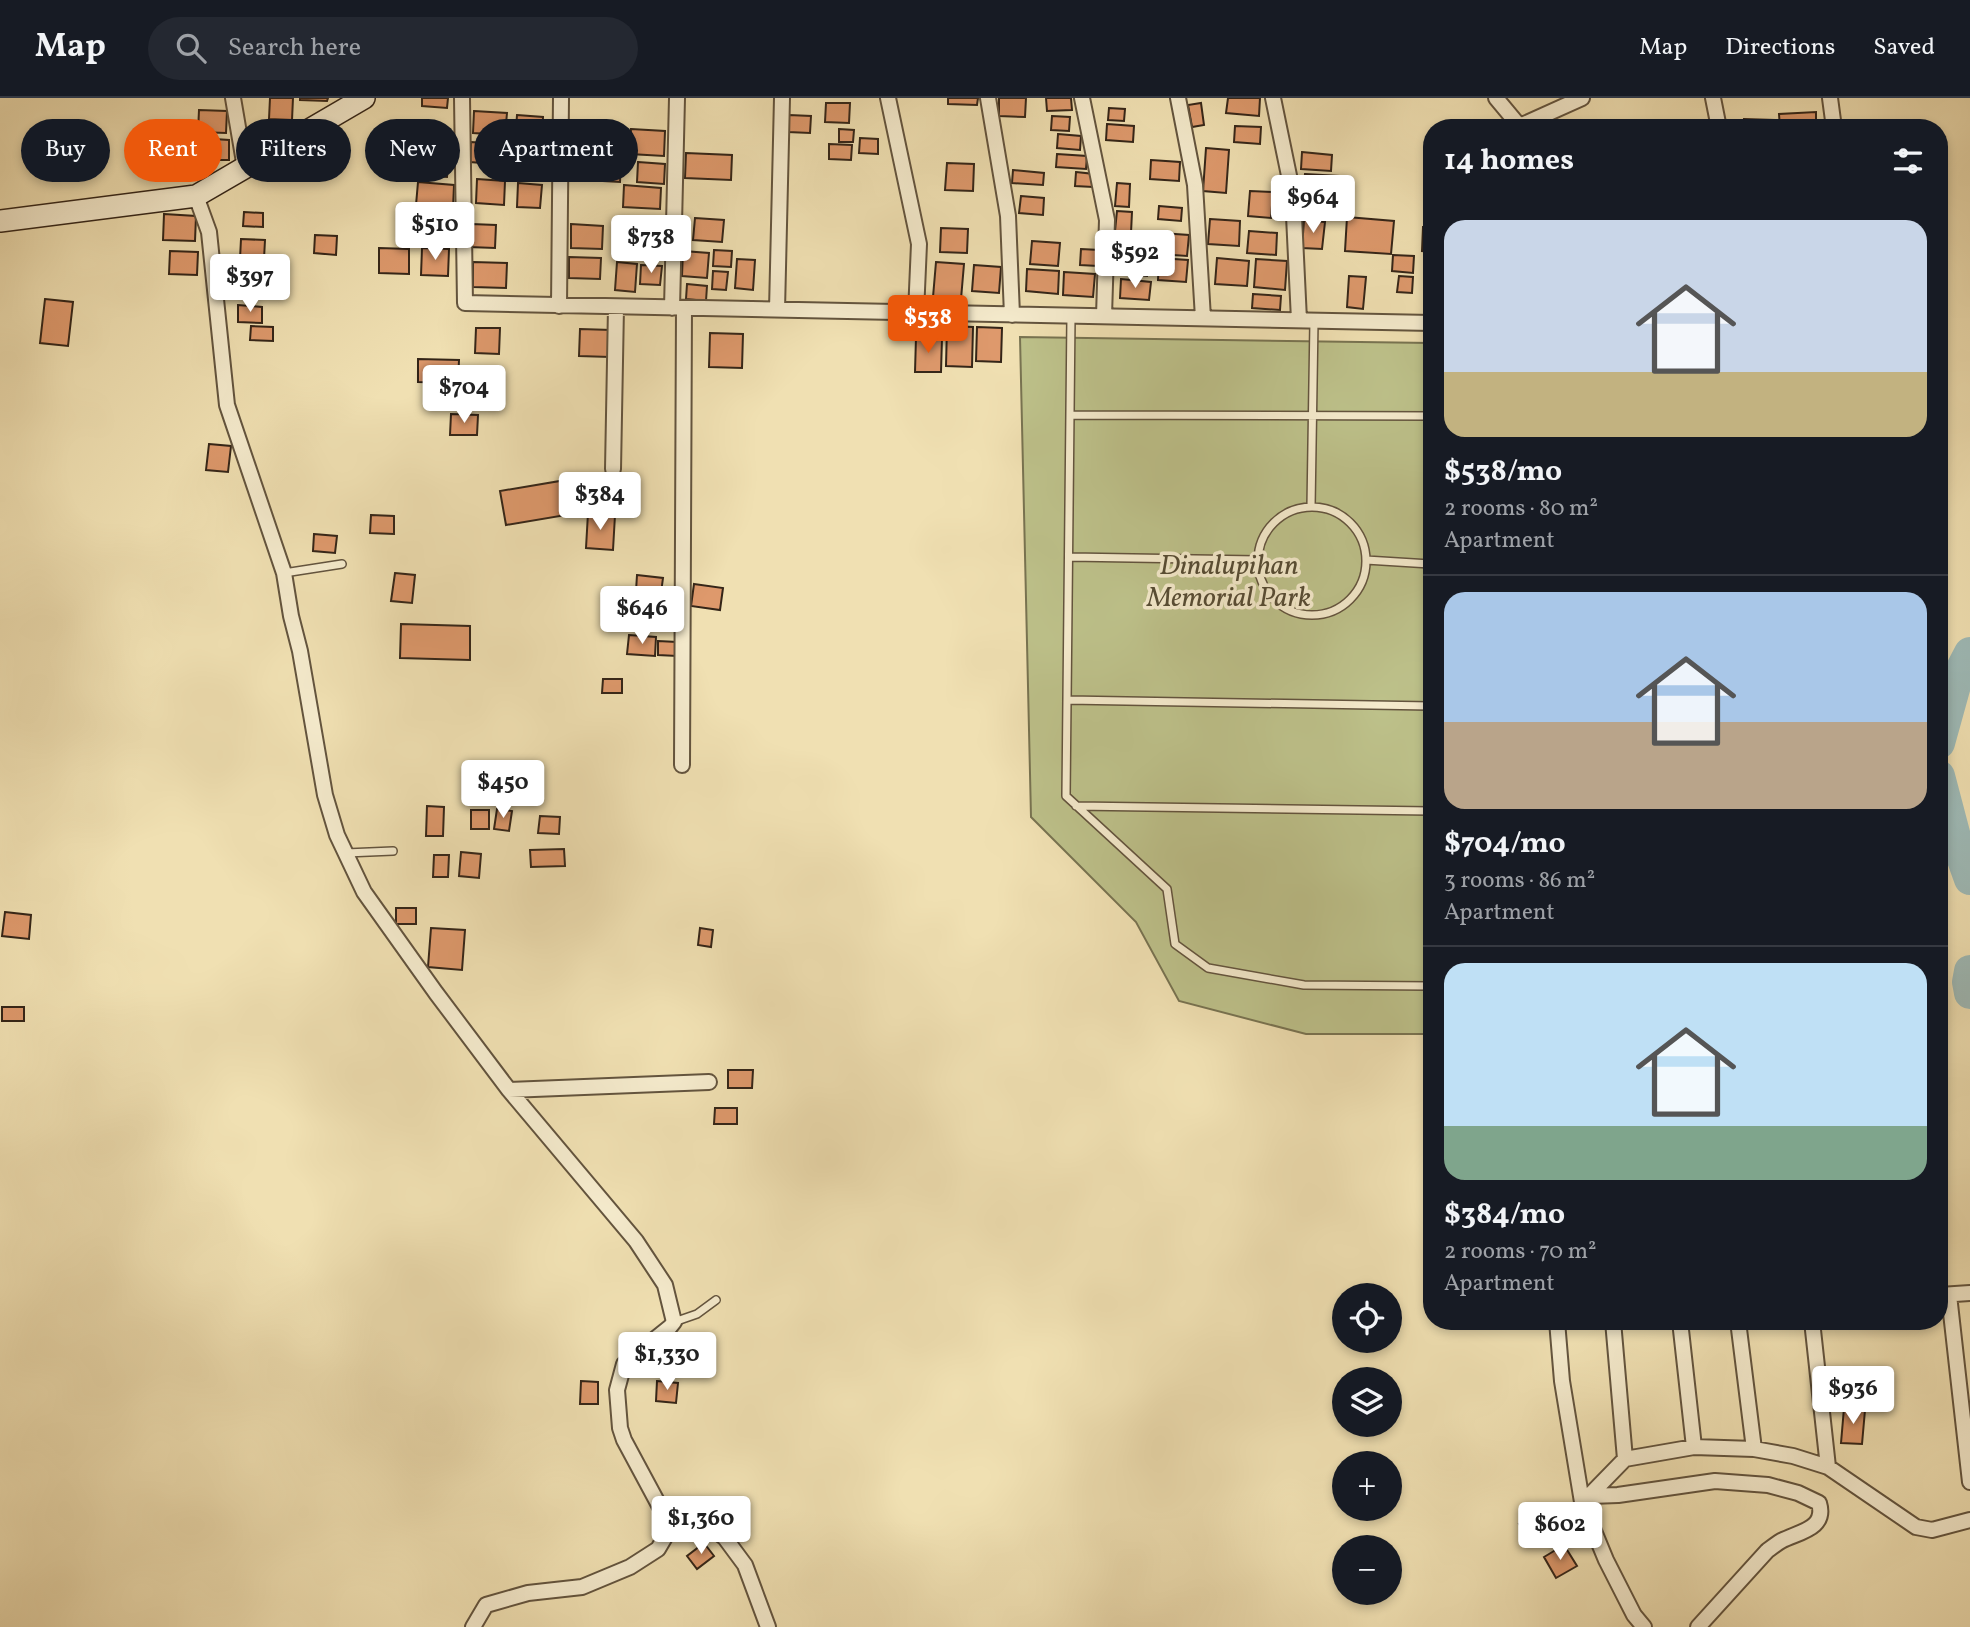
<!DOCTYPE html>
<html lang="en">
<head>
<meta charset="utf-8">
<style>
  :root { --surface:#171b24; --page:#242831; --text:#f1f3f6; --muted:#9ea1a6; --line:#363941; --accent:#ea580c }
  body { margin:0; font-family:Vollkorn,serif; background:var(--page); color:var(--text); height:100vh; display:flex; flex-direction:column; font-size:26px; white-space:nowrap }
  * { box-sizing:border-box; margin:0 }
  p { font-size:23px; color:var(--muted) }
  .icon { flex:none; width:38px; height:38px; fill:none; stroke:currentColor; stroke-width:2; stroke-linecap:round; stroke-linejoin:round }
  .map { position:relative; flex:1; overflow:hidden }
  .panel { position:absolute; left:1423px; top:21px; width:525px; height:1211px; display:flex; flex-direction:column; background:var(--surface); border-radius:28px; box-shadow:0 4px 10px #0003 }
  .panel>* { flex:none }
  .banner { position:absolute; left:21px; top:21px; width:665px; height:63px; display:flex; gap:14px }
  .tools { position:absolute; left:1332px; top:1185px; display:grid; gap:14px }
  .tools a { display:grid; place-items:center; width:70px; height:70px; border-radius:50%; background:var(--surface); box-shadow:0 4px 10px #0003; font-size:35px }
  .price { position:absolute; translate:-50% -60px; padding:0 16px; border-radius:7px; background:#fff; color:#222; font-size:23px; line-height:46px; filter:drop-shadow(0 2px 4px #0008) }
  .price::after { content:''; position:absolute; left:50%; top:42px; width:21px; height:16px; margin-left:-10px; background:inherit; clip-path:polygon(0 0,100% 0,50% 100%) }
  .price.active { background:var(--accent); color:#fff }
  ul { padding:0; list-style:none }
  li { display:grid; align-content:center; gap:14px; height:371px; padding:0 21px }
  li+li { border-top:2px solid var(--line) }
  li span { display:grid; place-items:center; height:217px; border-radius:21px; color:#555 }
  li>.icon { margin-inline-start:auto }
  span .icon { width:126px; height:126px; fill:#fffc; stroke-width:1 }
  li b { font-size:30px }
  h2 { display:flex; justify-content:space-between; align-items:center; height:84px; padding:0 21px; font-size:30px }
  .chip { padding:0 24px; border-radius:32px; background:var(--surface); box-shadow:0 4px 10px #0003; font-size:24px; line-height:63px }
  .chip.active { background:var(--accent); color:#fff }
  header { display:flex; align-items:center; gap:42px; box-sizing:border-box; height:98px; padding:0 35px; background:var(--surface); border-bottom:2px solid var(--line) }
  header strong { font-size:33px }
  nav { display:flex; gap:38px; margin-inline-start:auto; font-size:24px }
  .search { width:490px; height:63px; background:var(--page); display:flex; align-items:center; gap:18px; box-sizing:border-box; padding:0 24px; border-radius:38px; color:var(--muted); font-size:26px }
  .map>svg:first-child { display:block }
</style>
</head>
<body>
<header>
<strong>Map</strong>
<div class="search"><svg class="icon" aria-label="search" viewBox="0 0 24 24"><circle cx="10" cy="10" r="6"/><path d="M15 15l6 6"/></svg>Search here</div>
<nav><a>Map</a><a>Directions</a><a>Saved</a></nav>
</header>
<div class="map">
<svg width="1970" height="1529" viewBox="0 0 1970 1529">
  <rect width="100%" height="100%" fill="#f0e0b2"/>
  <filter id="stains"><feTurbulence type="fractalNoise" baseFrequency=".00286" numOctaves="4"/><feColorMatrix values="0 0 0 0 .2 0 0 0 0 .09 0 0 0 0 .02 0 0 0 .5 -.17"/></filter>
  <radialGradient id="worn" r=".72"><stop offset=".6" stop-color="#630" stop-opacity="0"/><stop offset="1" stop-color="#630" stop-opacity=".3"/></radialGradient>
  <path fill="#bdc18a" stroke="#787351" stroke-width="2" d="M1020 239 1431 245V936H1306L1179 903 1136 824 1031 719Z"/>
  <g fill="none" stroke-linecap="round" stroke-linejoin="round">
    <path stroke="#9ebab7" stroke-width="32" d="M1939 645 1957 580 1970 555
      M1939 678 1955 739 1970 781
      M1970 873 1968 884 1970 895"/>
  </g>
  <path fill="#de996c" stroke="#342518" stroke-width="2" d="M270 0H293L292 22 269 21Z
    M300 0H328L327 3 300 2Z
    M422 0H448L447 10 422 8Z
    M948 0H978L977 7 948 6Z
    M999 0H1026L1025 19 999 18Z
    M1046 0H1071L1072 12 1047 13Z
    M1228 0H1260L1259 18 1226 15Z
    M826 5H850L849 25 825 24Z
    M1201 5 1204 27 1192 29 1188 7Z
    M1109 10 1125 11 1124 23 1108 22Z
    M199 12 227 13 226 35 198 34Z
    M474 13 507 15 505 37 473 35Z
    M1816 14V30H1780L1779 16Z
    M517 17 543 19 541 62 514 60Z
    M789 17 811 18 810 35 788 34Z
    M1052 18 1070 19 1069 33 1051 32Z
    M1744 21 1774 22 1773 30H1744Z
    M255 25H278L277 41 255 40Z
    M578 26 612 28 611 57 576 56Z
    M1107 26 1134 28 1133 44 1106 42Z
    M1235 28 1261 29 1260 46 1234 44Z
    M631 31 665 33 664 58 630 56Z
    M839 31 854 32 853 44H839Z
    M1058 36 1081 38 1080 52 1057 50Z
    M860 40 878 41V56L859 55Z
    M214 41 229 42V62H213Z
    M314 41H332L331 70 312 69Z
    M471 44 497 46 495 66 470 64Z
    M829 46 852 47 851 62 829 61Z
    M1206 50 1229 52 1226 95 1203 93Z
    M1302 54 1332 57 1331 73 1301 71Z
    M686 55 732 57 731 82 685 80Z
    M422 56 449 58 447 79 421 77Z
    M1057 56 1087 58 1086 71 1056 69Z
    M587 61 621 63 620 84 585 82Z
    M1151 62 1180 64 1179 83 1150 81Z
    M638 64 665 66 664 86 637 84Z
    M947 65 974 66 973 93 945 92Z
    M1013 72 1044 75 1043 87 1012 85Z
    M1076 74 1094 76 1093 89 1075 88Z
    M1305 76 1339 78 1338 96 1303 93Z
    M477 81 505 83 504 107 476 105Z
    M418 84 454 87 453 110 416 107Z
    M518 85 542 87 540 110 517 109Z
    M1117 85 1130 86 1129 109 1115 108Z
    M624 87 661 90 660 111 623 109Z
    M1250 93 1273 94 1271 120 1248 118Z
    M1316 97 1341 100 1340 115 1315 113Z
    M1021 98 1044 100 1043 117 1019 115Z
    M1159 108 1182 110 1181 123 1158 121Z
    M1117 113 1132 114 1131 135 1115 133Z
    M244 114 263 115V129L243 128Z
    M164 116 196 118 195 143 163 142Z
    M1347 119 1394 123 1391 156 1345 153Z
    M695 120 724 122 722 144 693 142Z
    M638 121 664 122 663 148 637 147Z
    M1210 121 1240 123 1239 148 1208 146Z
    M1304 122 1325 124 1322 151 1302 150Z
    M471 126 496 127 495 150 469 149Z
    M571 126 603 128 602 151 571 150Z
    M1423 129H1432V154L1422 153Z
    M941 130 968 131 967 155 940 154Z
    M1249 133 1277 135 1276 157 1247 155Z
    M1160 135 1189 137 1187 158 1159 156Z
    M315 137 337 138 336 157 314 155Z
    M241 141 265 142 264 161H240Z
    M1032 143 1060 145 1058 168 1030 166Z
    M379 150 409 151V176L379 175Z
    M422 150 449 151 448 178 421 177Z
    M1081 151 1099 152 1098 168 1080 167Z
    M714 152 732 153 731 169 713 168Z
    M170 153 198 154 197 177 169 176Z
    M683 153 709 155 707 180 682 178Z
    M1393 157 1414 158 1413 175 1392 173Z
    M569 159 601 160 600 181 569 180Z
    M1159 160 1188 162 1186 184 1158 182Z
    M1217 160 1249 163 1247 188 1215 186Z
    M737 161 755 162 753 192 735 190Z
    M1256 161 1287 163 1285 192 1254 189Z
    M473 164 507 165 506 190 473 189Z
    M617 164 637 166 635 194 615 192Z
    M936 164 964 166 961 201 933 199Z
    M1129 164 1148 166 1147 178 1128 176Z
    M641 167 662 168 660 187 640 186Z
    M974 167 1001 169 999 195 972 193Z
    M1027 171 1059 173 1058 196 1026 193Z
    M713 173 728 174 726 192 712 191Z
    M238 174 266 175V196L237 195Z
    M1064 174 1095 176 1093 199 1063 197Z
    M1428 177H1432V195H1426Z
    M1349 178 1366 179 1363 211 1347 209Z
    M1399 178 1413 179 1412 195 1397 194Z
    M1121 181 1151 184 1149 202 1120 200Z
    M687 186 707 188 706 203 686 201Z
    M1253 196 1281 198 1280 212 1252 210Z
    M45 201 73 204 68 248 40 245Z
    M238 207 262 209V225L238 224Z
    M251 228 273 229V243L250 242Z
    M947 228 973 229 972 269 946 268Z
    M977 229 1002 230 1001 264 976 263Z
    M476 230H500L499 256 475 255Z
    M580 231 611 232 610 259 579 258Z
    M710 235 743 236 742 270 709 269Z
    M916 239 942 240 941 274H915Z
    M418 261 459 262 458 285 418 284Z
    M451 316 478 317 477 337H450Z
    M209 346 231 348 228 374 206 372Z
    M560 383 566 417 506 427 500 393Z
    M588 415 615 417 613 452 586 450Z
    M371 417 394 418V436L370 435Z
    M314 436 337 438 335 455 313 453Z
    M395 475 415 477 412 505 391 503Z
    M637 477 663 480 661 495 636 493Z
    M694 486 723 490 720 512 691 508Z
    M635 507 668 509 667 529 634 527Z
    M401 526 470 528V562L400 560Z
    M629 537 656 539 655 558 627 556Z
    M658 543 677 544V558L658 557Z
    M603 581H622V595H602Z
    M427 708 444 709 443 738H426Z
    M497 711 512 713 509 733 494 731Z
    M471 712H489V731H471Z
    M540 718 560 719 559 736 538 735Z
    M564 751 565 768 531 769 530 752Z
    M461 754 481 756 479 780 459 778Z
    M434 757H449L448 779H433Z
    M396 810H416V826H396Z
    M5 814 31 817 29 841 2 838Z
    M431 830 465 832 462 872 428 869Z
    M700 830 713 832 711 849 698 847Z
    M2 909H24V923H2Z
    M728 972H753L752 990H728Z
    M715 1010H737V1026H714Z
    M581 1283 598 1284V1306H580Z
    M657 1283 678 1285 676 1305 656 1303Z
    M1844 1310 1865 1312 1862 1346 1841 1345Z
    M1536 1412 1551 1430 1533 1444 1519 1426Z
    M704 1445 714 1458 697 1471 687 1458Z
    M1564 1447 1577 1468 1556 1480 1544 1459Z"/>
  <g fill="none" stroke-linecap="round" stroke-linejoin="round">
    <defs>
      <path id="lane" d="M1071 218 1066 698 1167 791 1175 846 1208 870 1304 887 1430 888
        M1070 317 1432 318
        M1258 463a54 54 0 1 1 108 0a54 54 0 1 1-108 0Z
        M1311 409 1314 223
        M1070 459 1257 462
        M1366 462 1430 466
        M284 475 342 466
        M1068 602 1430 608
        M1076 708 1430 713
        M346 755 393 753
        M1429 932 1432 404
        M674 1224 697 1216 716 1202"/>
      <path id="street" d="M233 0 245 70
        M462 0 465 205 1432 225
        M888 0 919 146 916 215
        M988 0 1008 118 1012 217
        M1082 0 1107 122 1104 218
        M1178 0 1195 87 1203 220
        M1273 0 1293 97 1299 222
        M1496 0 1521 30
        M1713 0 1719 30
        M1830 0 1834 30
        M1520 28 1582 0
        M196 98 209 134 227 307 284 475 291 518 300 553 325 697 337 737 364 794 436 895 509 992 636 1143 665 1187 674 1224 670 1229 624 1266 617 1292 620 1330 624 1342 660 1409 675 1422 710 1428 725 1440 745 1467 768 1529
        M559 208 561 0
        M672 210 677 0
        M777 212 782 0
        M613 371 616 209
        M682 667 684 210
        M509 992 709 984
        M1940 1197 1970 1195
        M1949 1197 1970 1384
        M1557 1223 1562 1283 1582 1404 1606 1462 1634 1517 1644 1529
        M1680 1223 1694 1349
        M1738 1223 1754 1351
        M1812 1223 1828 1369
        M1625 1361 1694 1349 1754 1351 1793 1358 1828 1369 1916 1429 1932 1432 1970 1422
        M1591 1398 1618 1397 1715 1383 1768 1387 1798 1395 1819 1405C1827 1431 1798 1434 1781 1443 1776 1446 1771 1450 1767 1453L1698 1529
        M1586 1401 1625 1361 1613 1223
        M473 1529 486 1507 528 1495 582 1489 630 1469 658 1451 675 1422"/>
      <path id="secondary" d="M0 123 196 98 364 0"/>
    </defs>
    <use href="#lane" stroke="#63543e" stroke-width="10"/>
    <use href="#street" stroke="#63543e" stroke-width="18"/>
    <use href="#secondary" stroke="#342518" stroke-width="24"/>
    <use href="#lane" stroke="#f5ebcd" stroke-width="7"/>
    <use href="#street" stroke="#f5ebcd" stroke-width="14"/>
    <use href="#secondary" stroke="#f5ebcd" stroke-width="21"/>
  </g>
  <g text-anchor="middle" stroke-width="7" stroke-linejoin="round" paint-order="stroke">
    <g font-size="28" font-style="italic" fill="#564c34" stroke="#f5ebcd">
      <text x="1229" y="476">Dinalupihan<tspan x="1229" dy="32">Memorial Park</tspan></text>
    </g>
  </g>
  <rect width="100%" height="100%" filter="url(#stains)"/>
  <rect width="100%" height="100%" fill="url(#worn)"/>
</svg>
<div class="tools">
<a><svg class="icon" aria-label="locate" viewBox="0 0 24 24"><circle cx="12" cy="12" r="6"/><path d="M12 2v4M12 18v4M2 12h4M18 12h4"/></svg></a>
<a><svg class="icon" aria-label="layers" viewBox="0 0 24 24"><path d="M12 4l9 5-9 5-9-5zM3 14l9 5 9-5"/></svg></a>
<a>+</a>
<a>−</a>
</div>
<b class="price" style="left:1313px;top:137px">$964</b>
<b class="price" style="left:435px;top:164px">$510</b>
<b class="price" style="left:651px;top:177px">$738</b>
<b class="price" style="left:1135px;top:192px">$592</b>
<b class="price" style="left:250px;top:216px">$397</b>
<b class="price active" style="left:928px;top:257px">$538</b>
<b class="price" style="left:464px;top:327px">$704</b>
<b class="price" style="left:600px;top:434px">$384</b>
<b class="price" style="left:642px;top:548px">$646</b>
<b class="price" style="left:503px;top:722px">$450</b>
<b class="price" style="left:667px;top:1294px">$1,330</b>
<b class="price" style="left:1853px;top:1328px">$936</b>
<b class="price" style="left:701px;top:1458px">$1,360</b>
<b class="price" style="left:1560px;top:1464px">$602</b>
<div class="banner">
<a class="chip">Buy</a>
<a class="chip active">Rent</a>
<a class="chip">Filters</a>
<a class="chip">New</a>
<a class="chip">Apartment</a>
</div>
<section class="panel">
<h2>14 homes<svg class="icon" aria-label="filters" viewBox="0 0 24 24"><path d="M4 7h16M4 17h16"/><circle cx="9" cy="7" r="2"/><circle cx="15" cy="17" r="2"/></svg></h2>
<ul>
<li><span style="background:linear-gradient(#c9d6e8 70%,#c2b280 0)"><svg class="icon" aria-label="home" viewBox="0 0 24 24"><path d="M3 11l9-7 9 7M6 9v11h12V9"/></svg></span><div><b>$538/mo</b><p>2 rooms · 80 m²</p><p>Apartment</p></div></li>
<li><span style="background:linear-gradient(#a9c7e8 60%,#b9a48a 0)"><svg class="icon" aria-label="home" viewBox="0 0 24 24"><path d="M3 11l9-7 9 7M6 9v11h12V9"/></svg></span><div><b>$704/mo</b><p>3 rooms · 86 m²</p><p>Apartment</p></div></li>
<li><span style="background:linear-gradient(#bfe0f5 75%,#7fa58c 0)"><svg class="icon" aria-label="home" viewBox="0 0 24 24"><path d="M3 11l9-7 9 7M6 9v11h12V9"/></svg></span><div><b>$384/mo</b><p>2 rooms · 70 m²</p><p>Apartment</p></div></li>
</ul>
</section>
</div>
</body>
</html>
